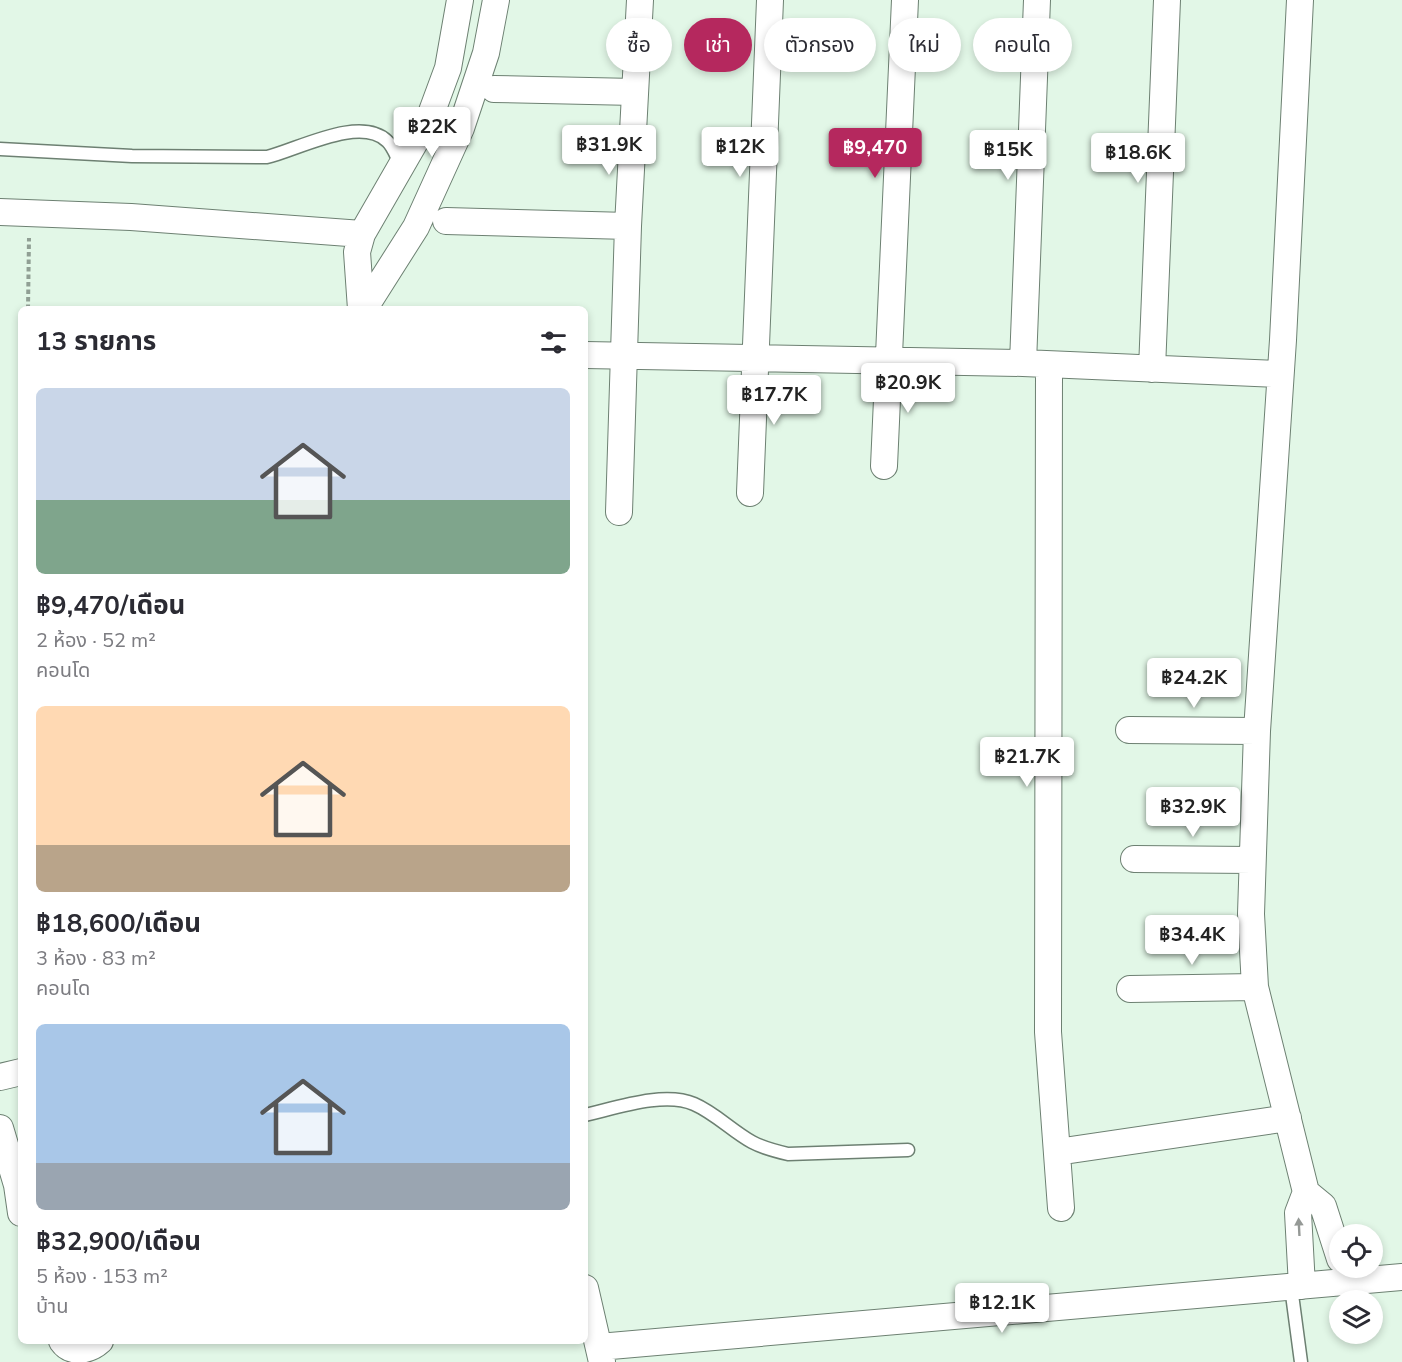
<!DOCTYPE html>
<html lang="th">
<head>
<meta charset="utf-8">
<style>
  :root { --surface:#fff; --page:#f7f7f7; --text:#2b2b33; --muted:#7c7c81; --accent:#b5285e }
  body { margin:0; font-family:"Nunito Sans","Noto Sans Thai",sans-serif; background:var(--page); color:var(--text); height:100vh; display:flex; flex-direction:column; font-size:22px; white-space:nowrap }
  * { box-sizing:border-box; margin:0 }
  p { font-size:20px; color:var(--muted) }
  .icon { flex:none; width:33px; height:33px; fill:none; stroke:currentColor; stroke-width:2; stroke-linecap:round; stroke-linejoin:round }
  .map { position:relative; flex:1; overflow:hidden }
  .panel { position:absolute; left:18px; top:306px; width:570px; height:1038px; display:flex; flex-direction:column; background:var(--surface); border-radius:9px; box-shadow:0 3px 9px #0003 }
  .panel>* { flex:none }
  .hud { position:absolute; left:606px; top:18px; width:570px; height:54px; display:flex; gap:12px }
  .controls { position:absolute; left:1329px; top:1224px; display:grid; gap:12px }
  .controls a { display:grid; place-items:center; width:54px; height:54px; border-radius:50%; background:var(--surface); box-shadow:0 3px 9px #0003; font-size:30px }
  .price { position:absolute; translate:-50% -51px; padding:0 14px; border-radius:6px; background:#fff; color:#222; font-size:20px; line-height:39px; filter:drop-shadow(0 2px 3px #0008) }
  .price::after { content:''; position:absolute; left:50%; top:36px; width:18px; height:14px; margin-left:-9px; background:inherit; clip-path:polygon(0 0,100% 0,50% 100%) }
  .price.active { background:var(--accent); color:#fff }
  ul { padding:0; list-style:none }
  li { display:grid; align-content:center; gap:12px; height:318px; padding:0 18px }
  li span { display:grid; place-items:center; height:186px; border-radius:9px; color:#555 }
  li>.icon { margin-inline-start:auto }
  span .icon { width:108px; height:108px; fill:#fffc; stroke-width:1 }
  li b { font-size:26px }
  h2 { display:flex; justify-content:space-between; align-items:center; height:72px; padding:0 18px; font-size:26px }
  .tag { padding:0 21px; border-radius:27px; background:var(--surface); box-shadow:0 3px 9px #0003; font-size:21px; line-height:54px }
  .tag.active { background:var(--accent); color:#fff }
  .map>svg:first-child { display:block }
</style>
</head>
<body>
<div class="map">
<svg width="1402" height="1362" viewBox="0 0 1402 1362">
  <rect width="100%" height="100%" fill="#e2f7e7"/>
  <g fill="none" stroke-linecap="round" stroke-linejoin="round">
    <defs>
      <path id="lane" d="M0 149 132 156 267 157C297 150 360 115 387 141 393 146 397 158 401 165
        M585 1115C616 1108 664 1091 694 1104 715 1113 732 1131 752 1142 763 1148 775 1151 788 1154L908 1150
        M1291 1287 1301 1362"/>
      <path id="street" d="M1300 0 1283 340 1257 731 1251 914 1255 987 1306 1192
        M494 89 635 92
        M0 212 131 217 362 234
        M446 221 628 226
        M361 309 357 252 362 234 431 114 448 68 460 0
        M364 309 416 227 461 128 486 53 496 0
        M585 355 1023 363 1280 374
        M1023 363 1037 0
        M1049 365 1048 1032 1061 1208
        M1152 369 1167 0
        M884 466 905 0
        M750 493 770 0
        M619 512 628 226 640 0
        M1129 730 1257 731
        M1134 859 1252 860
        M1130 989 1255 987
        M0 1077 21 1072
        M0 1128 17 1185 21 1213
        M1057 1152 1288 1118
        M1302 1286 1298 1213 1306 1192 1323 1206 1340 1259
        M585 1288 602 1362
        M62 1341C71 1354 89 1351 100 1341
        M599 1347 1402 1277"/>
    </defs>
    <use href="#lane" stroke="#6d8072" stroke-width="15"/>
    <use href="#street" stroke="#6d8072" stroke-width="28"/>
    <path stroke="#909f94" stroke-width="4" stroke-dasharray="4.5 3" stroke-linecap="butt" d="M28 309 29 238"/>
    <use href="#lane" stroke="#fff" stroke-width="12"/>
    <use href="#street" stroke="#fff" stroke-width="26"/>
  </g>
  <defs><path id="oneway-solid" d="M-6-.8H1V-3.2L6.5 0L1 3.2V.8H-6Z" transform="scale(1.5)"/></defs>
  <use fill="#959996" href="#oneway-solid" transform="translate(1299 1227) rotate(-93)"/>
</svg>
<div class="controls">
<a><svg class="icon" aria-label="locate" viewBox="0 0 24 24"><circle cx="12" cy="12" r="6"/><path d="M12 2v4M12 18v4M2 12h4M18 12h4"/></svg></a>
<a><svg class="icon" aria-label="layers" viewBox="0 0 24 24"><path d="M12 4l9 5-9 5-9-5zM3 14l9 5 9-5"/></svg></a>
</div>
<b class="price" style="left:432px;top:158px">฿22K</b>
<b class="price" style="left:609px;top:176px">฿31.9K</b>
<b class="price" style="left:740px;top:178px">฿12K</b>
<b class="price active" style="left:875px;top:179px">฿9,470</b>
<b class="price" style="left:1008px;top:181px">฿15K</b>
<b class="price" style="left:1138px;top:184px">฿18.6K</b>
<b class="price" style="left:908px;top:414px">฿20.9K</b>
<b class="price" style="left:774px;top:426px">฿17.7K</b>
<b class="price" style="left:1194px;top:709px">฿24.2K</b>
<b class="price" style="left:1027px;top:788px">฿21.7K</b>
<b class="price" style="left:1193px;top:838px">฿32.9K</b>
<b class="price" style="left:1192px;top:966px">฿34.4K</b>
<b class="price" style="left:1002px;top:1334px">฿12.1K</b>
<div class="hud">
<a class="tag">ซื้อ</a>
<a class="tag active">เช่า</a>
<a class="tag">ตัวกรอง</a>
<a class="tag">ใหม่</a>
<a class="tag">คอนโด</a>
</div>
<section class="panel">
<h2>13 รายการ<svg class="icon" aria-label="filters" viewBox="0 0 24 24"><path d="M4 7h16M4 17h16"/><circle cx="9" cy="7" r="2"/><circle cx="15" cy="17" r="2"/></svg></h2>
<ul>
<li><span style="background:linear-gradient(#c9d6e8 60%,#7fa58c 0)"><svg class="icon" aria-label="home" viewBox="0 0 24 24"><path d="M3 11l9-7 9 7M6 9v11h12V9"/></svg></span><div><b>฿9,470/เดือน</b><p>2 ห้อง · 52 m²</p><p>คอนโด</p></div></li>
<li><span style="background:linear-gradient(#ffd9b3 75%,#b9a48a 0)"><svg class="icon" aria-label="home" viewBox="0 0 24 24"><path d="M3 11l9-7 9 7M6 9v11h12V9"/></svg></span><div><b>฿18,600/เดือน</b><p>3 ห้อง · 83 m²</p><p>คอนโด</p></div></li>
<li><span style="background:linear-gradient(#a9c7e8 75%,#9aa5b1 0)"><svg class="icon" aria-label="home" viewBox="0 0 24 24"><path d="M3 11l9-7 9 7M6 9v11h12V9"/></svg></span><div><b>฿32,900/เดือน</b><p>5 ห้อง · 153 m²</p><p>บ้าน</p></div></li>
</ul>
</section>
</div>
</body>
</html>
